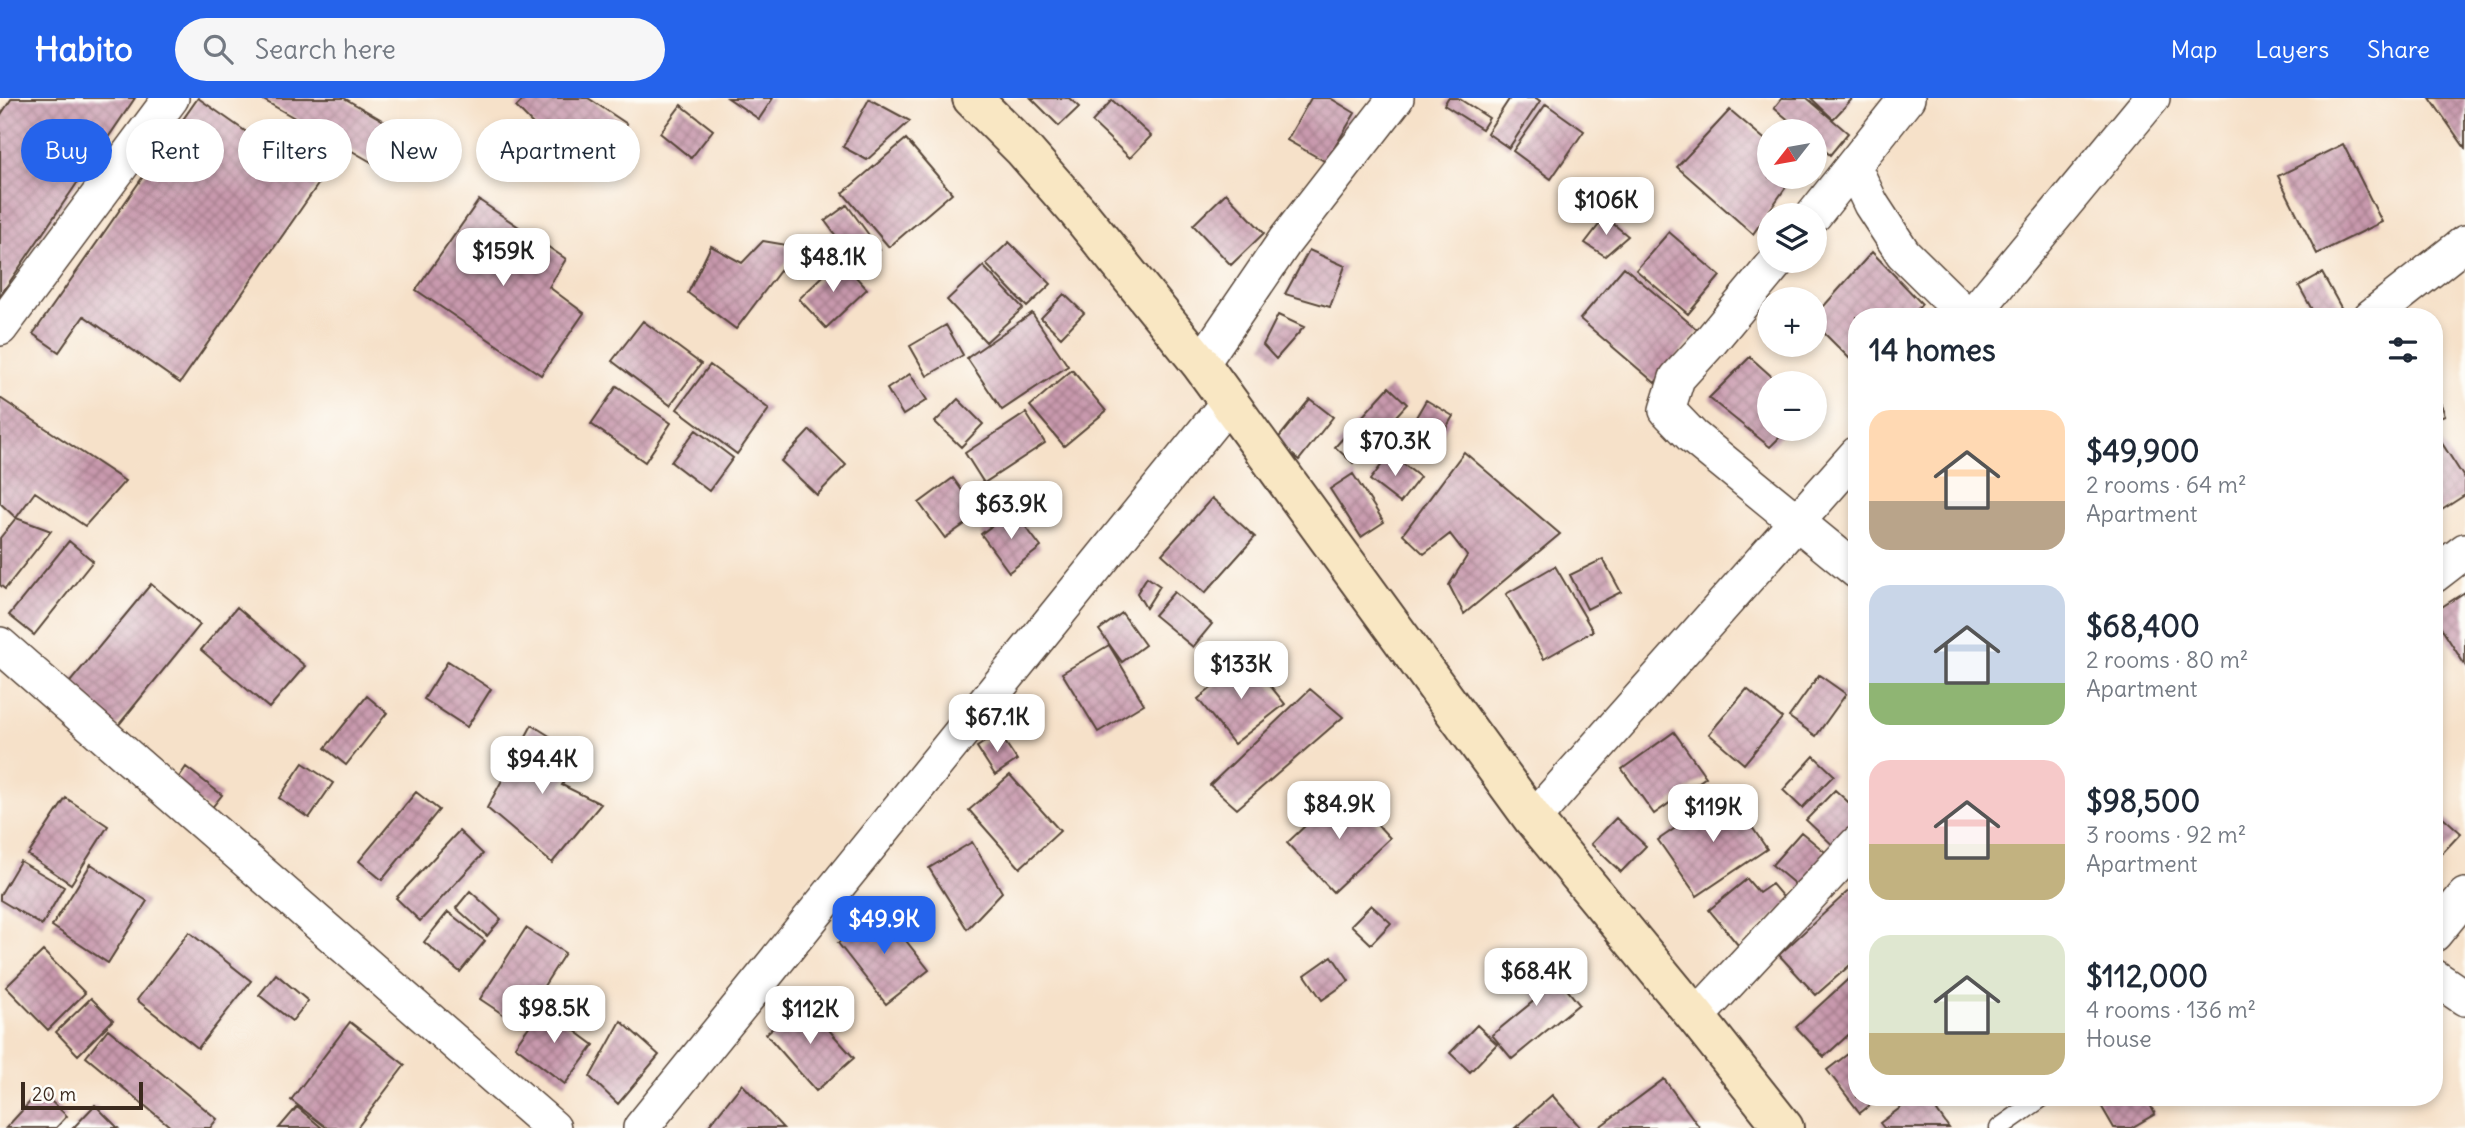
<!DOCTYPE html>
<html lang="en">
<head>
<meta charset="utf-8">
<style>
  :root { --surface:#fff; --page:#f6f6f7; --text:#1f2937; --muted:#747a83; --accent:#2563eb }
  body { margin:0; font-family:Delius,sans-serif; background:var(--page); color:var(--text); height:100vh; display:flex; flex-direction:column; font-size:26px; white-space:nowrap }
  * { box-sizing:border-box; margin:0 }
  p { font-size:23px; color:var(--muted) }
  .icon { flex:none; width:38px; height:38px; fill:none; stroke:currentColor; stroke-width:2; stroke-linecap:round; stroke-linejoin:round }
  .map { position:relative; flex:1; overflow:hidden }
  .details { position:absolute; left:1848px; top:210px; width:595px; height:798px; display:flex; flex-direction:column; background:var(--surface); border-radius:28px; box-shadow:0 4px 10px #0003 }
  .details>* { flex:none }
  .top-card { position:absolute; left:21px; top:21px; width:665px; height:63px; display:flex; gap:14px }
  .needle { width:46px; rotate:239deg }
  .tools { position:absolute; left:1757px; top:21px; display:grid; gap:14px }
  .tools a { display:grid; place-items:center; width:70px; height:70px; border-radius:50%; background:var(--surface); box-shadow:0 4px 10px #0003; font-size:35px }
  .scale { position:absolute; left:21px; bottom:18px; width:122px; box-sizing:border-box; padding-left:7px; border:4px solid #3b2a1e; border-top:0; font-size:19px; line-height:24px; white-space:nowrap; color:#3b2a1e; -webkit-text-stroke:5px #fdfcf7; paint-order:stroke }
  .price { position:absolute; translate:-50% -60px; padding:0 16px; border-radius:14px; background:#fff; color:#222; font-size:23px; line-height:46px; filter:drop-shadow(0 2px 4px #0008) }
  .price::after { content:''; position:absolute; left:50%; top:42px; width:21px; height:16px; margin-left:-10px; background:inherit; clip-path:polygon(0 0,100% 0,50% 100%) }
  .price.on { background:var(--accent); color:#fff }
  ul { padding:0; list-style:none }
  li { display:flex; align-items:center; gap:21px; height:175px; padding:0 21px }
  li span { display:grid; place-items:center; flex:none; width:196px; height:140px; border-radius:21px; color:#555 }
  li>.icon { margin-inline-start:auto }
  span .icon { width:84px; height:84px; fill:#fffc; stroke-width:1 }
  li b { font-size:30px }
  h2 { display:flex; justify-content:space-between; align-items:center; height:84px; padding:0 21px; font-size:30px }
  .tag { padding:0 24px; border-radius:32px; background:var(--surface); box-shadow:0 4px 10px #0003; font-size:24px; line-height:63px }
  .tag.on { background:var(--accent); color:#fff }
  header { display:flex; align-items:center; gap:42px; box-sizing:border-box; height:98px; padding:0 35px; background:var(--accent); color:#fff }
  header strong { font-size:33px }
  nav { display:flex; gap:38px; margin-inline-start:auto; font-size:24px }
  .search { width:490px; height:63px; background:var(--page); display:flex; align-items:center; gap:18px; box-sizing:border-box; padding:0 24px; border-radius:38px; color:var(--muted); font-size:26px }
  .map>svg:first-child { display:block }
</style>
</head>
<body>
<header>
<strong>Habito</strong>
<div class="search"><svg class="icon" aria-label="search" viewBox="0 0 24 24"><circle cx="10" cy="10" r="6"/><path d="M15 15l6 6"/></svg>Search here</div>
<nav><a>Map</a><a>Layers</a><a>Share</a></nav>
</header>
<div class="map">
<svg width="2465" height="1030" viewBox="0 0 2465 1030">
  <defs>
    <pattern id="building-cross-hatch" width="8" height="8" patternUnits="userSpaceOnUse" patternTransform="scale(1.75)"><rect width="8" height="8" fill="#c899ad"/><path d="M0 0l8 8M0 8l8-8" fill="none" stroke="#a47d8c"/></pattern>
  </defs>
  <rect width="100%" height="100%" fill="#fdfcf7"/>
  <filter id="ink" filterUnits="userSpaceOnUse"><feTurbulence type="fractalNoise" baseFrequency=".0143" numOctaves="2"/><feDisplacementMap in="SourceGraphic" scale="14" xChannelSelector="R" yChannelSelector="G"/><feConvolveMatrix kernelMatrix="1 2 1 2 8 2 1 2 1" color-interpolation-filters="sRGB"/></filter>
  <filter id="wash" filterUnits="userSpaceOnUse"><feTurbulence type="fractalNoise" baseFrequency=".00686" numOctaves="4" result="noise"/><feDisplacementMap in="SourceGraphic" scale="28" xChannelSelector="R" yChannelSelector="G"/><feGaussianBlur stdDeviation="1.57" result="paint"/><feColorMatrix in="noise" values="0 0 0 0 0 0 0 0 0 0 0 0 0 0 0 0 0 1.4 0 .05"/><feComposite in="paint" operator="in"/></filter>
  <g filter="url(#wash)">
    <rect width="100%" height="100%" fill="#f6e1c9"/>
    <g id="blocks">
      <path fill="url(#building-cross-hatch)" d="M12 0H135L0 198V18Z
        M198 0 319 85 180 285 84 218 59 254 33 236Z
        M260 0H344L413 40 392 76Z
        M525 0H588L627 26 584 78 516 9Z
        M728 0H773L759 21Z
        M1031 0H1069L1079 9 1059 28Z
        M1311 0H1330L1355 15 1326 64 1287 42Z
        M1448 0H1458L1489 20 1482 31 1444 7Z
        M1510 0H1536L1540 3 1509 50 1487 35Z
        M1782 0H1807L1848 35 1830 57 1815 44V33H1802L1774 10Z
        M1811 0H1853L1833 21Z
        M2430 0H2465V50Z
        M869 1 910 23 867 62 843 49Z
        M1112 2 1151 38 1130 60 1092 24Z
        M1546 6 1584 33 1551 81 1513 53Z
        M681 7 713 32 691 60 660 35Z
        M1730 12 1769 45V79H1793L1753 136 1677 69Z
        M906 41 952 95 889 149 843 95Z
        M2343 46 2382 124 2317 156 2278 78Z
        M1226 95 1264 135 1231 167 1193 127Z
        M479 102 566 161 549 189 584 215 541 277 416 192Z
        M847 107 880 152 858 168 825 123Z
        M1605 119 1628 138 1605 158 1585 145Z
        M1669 134 1720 178 1688 216 1636 172Z
        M763 143 798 149 736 231 688 195 711 148 742 165Z
        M1009 144 1051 186 1027 209 986 166Z
        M1309 152 1345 168 1330 209 1285 196Z
        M1872 154 1922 206 1911 219H1857V268L1815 226V218Z
        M840 162 867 191 826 230 799 201Z
        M983 168 1023 210 986 244 947 202Z
        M1624 169 1699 233 1655 285 1580 221Z
        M2322 175 2344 215 2338 219H2316L2299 188Z
        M1064 196 1084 215 1061 239 1041 220Z
        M1032 215 1068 268 1002 312 967 260Z
        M1278 217 1304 229 1276 261 1263 247Z
        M643 223 701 266 670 307 612 263Z
        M946 227 963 257 927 278 910 248Z
        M1750 259 1779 285H1769V331H1788L1770 349 1709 300Z
        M710 267 769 311 737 356 677 311Z
        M1072 272 1106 313 1064 348 1030 308Z
        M910 276 927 302 903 317 887 291Z
        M617 288 671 325 645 364 591 326Z
        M2434 288 2445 317 2434 321Z
        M1389 289 1407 306 1353 365 1335 349Z
        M0 300 125 383 85 428 35 394 16 420 0 405Z
        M958 301 983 326 961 349 935 324Z
        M1310 301 1333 319 1299 362 1276 343Z
        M1426 302 1453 318 1435 349 1408 333Z
        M1026 315 1045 345 984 385 965 355Z
        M1400 330 1414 341 1401 357 1388 346Z
        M696 332 733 360 709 393 671 364Z
        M810 332 846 367 817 397 781 363Z
        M2436 336 2465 381V397L2434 417V337Z
        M1464 354 1560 436 1464 516 1449 487 1467 458 1450 436 1424 456 1403 436Z
        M1390 356 1420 379 1400 405 1370 382Z
        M1353 376 1384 424 1361 439 1330 391Z
        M953 380 979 416 945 440 919 405Z
        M1212 400 1255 439 1205 495 1162 456Z
        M1013 412 1041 449 1009 474 981 436Z
        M16 420 51 433 5 491 0 487V440Z
        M69 443 93 463 34 537 9 517Z
        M1603 461 1621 494 1587 511 1570 477Z
        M1555 468 1593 533 1544 561 1506 496Z
        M1147 479 1160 488 1146 510 1137 495Z
        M151 486 200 527 117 629 65 590Z
        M1174 494 1212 526 1193 549 1154 517Z
        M2465 494V567L2434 519V514Z
        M237 509 305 568 269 610 201 552Z
        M1122 515 1145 547 1122 564 1099 532Z
        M1109 547 1144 606 1098 634 1062 575Z
        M1248 560 1285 606 1234 646 1198 601Z
        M448 563 491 591 467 629 424 601Z
        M1819 577 1846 596 1816 638 1789 619Z
        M1310 591 1343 619 1237 711 1210 687Z
        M1747 591 1782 620 1744 666 1709 636Z
        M367 598 387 615 346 667 325 650Z
        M532 627 580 657 562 687 601 706 552 765 487 710Z
        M1674 634 1706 679 1654 716 1622 671Z
        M999 635 1017 662 995 677 977 649Z
        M1814 658 1834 677 1802 710 1783 692Z
        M303 665 333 685 309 720 279 700Z
        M186 669 222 697 210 712 175 685Z
        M1010 677 1060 733 1020 770 969 712Z
        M1344 691 1390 740 1333 794 1287 745Z
        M1835 692 1857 712V732L1838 752 1806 722Z
        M416 694 439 712 382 782 359 763Z
        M1728 694 1767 751 1697 798 1658 742Z
        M66 700 108 728 71 786 28 757Z
        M2434 711 2461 735 2434 764Z
        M1616 720 1646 748 1621 774 1591 746Z
        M459 733 483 756 420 823 396 800Z
        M1801 734 1830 758 1801 791 1772 767Z
        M972 744 1002 794 967 831 929 770Z
        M20 763 64 789 42 827 0 802V797Z
        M91 766 147 803 108 865 52 828Z
        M1747 781 1759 795 1772 786 1789 806 1738 847 1709 812Z
        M1857 785V861L1816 897 1779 857Z
        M470 793 501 821 487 838 456 810Z
        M1371 807 1391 825 1371 846 1351 827Z
        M881 811 929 872 886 906 838 845Z
        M448 814 485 843 460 874 424 844Z
        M526 830 565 855 519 927 480 901Z
        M189 834 251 883 198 950 137 902Z
        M43 853 85 895 48 932 6 889Z
        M1539 857 1579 906 1512 961 1492 937 1536 901 1515 876Z
        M1332 858 1349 883 1322 902 1305 877Z
        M1857 873V929L1824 959 1796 929Z
        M276 876 308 903 292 923 259 897Z
        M91 900 113 922 78 957 56 934Z
        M803 903 854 960 816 993 766 936Z
        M543 909 594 947 565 986 515 948Z
        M621 923 659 957 618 1006 590 979Z
        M350 924 405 967 357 1030H327L291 1002Z
        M1477 927 1497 946 1470 974 1450 955Z
        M108 931 217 1021 210 1030H172L86 959Z
        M1857 949V999H1880L1860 1015 1827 972Z
        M1664 981 1700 1030H1598Z
        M742 986 783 1030H707Z
        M40 993 67 1018 56 1030H6Z
        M1552 997 1581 1030H1515Z
        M1915 999H1927L1949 1030H1884L1880 1025Z
        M2096 999H2146L2155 1016 2131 1030H2114Z
        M95 1007 118 1030H73Z
        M297 1009 322 1030H279Z"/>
    </g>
  </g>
  <g filter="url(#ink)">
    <use href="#blocks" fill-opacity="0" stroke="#574538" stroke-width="2"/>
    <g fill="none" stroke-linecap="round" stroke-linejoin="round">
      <defs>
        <path id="service" d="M1999 1030 2043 999"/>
        <path id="minor" d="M1854 70 1871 106 1903 155 1968 219
          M1814 117 1907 0
          M1777 163 1709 245 1677 280 1667 312 1692 338 1857 473
          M1971 219 2152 0
          M2371 219 2465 145
          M0 230 171 0
          M1201 266 1285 143 1396 0
          M2434 477 2465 453
          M0 547 553 1030
          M1533 721 1857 356
          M2434 836 2465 798
          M2434 879 2465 900
          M1696 919 1857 746
          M641 1030 1228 305"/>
        <path id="secondary" d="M972 0 1023 51 1078 114 1201 266 1533 721 1696 919 1784 1030"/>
      </defs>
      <use href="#service" stroke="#574538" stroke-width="21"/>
      <use href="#minor" stroke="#574538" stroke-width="38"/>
      <use href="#secondary" stroke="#574538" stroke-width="42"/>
      <use href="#service" stroke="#fff" stroke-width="18"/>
      <use href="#minor" stroke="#fff" stroke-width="35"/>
      <use href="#secondary" stroke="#f9e7c3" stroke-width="38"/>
    </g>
  </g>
</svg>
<div class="tools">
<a><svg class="needle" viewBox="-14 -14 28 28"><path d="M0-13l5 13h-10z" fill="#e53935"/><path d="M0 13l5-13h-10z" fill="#747a83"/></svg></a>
<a><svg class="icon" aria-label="layers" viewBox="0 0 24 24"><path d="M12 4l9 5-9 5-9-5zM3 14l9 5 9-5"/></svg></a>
<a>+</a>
<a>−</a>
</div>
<div class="scale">20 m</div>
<b class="price" style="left:1606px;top:139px">$106K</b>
<b class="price" style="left:503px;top:190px">$159K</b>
<b class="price" style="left:833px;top:196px">$48.1K</b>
<b class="price" style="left:1395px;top:380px">$70.3K</b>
<b class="price" style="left:1011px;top:443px">$63.9K</b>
<b class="price" style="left:1241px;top:603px">$133K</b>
<b class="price" style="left:997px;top:656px">$67.1K</b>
<b class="price" style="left:542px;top:698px">$94.4K</b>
<b class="price" style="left:1339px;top:743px">$84.9K</b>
<b class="price" style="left:1713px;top:746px">$119K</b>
<b class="price on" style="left:884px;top:858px">$49.9K</b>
<b class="price" style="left:1536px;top:910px">$68.4K</b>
<b class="price" style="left:554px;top:947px">$98.5K</b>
<b class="price" style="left:810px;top:948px">$112K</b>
<div class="top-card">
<a class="tag on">Buy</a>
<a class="tag">Rent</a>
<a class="tag">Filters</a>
<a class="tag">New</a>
<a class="tag">Apartment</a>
</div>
<section class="details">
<h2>14 homes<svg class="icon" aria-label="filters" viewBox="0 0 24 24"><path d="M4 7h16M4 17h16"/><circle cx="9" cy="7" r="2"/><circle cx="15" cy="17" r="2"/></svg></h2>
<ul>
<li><span style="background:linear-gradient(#ffd9b3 65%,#b9a48a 0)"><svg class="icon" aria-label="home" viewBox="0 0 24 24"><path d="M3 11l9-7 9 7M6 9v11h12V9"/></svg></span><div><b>$49,900</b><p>2 rooms · 64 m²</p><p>Apartment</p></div></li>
<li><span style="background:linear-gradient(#c9d6e8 70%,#8fb573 0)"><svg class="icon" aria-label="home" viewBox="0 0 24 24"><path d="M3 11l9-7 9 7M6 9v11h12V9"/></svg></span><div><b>$68,400</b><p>2 rooms · 80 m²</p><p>Apartment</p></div></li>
<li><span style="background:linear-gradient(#f6c9c9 60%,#c2b280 0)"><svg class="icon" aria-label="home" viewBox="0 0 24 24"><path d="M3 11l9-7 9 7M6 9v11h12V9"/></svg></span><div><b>$98,500</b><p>3 rooms · 92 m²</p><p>Apartment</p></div></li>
<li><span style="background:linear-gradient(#dfe7d0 70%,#c2b280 0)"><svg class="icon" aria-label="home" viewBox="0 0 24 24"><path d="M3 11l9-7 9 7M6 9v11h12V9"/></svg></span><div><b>$112,000</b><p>4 rooms · 136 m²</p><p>House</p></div></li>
</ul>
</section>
</div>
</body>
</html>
